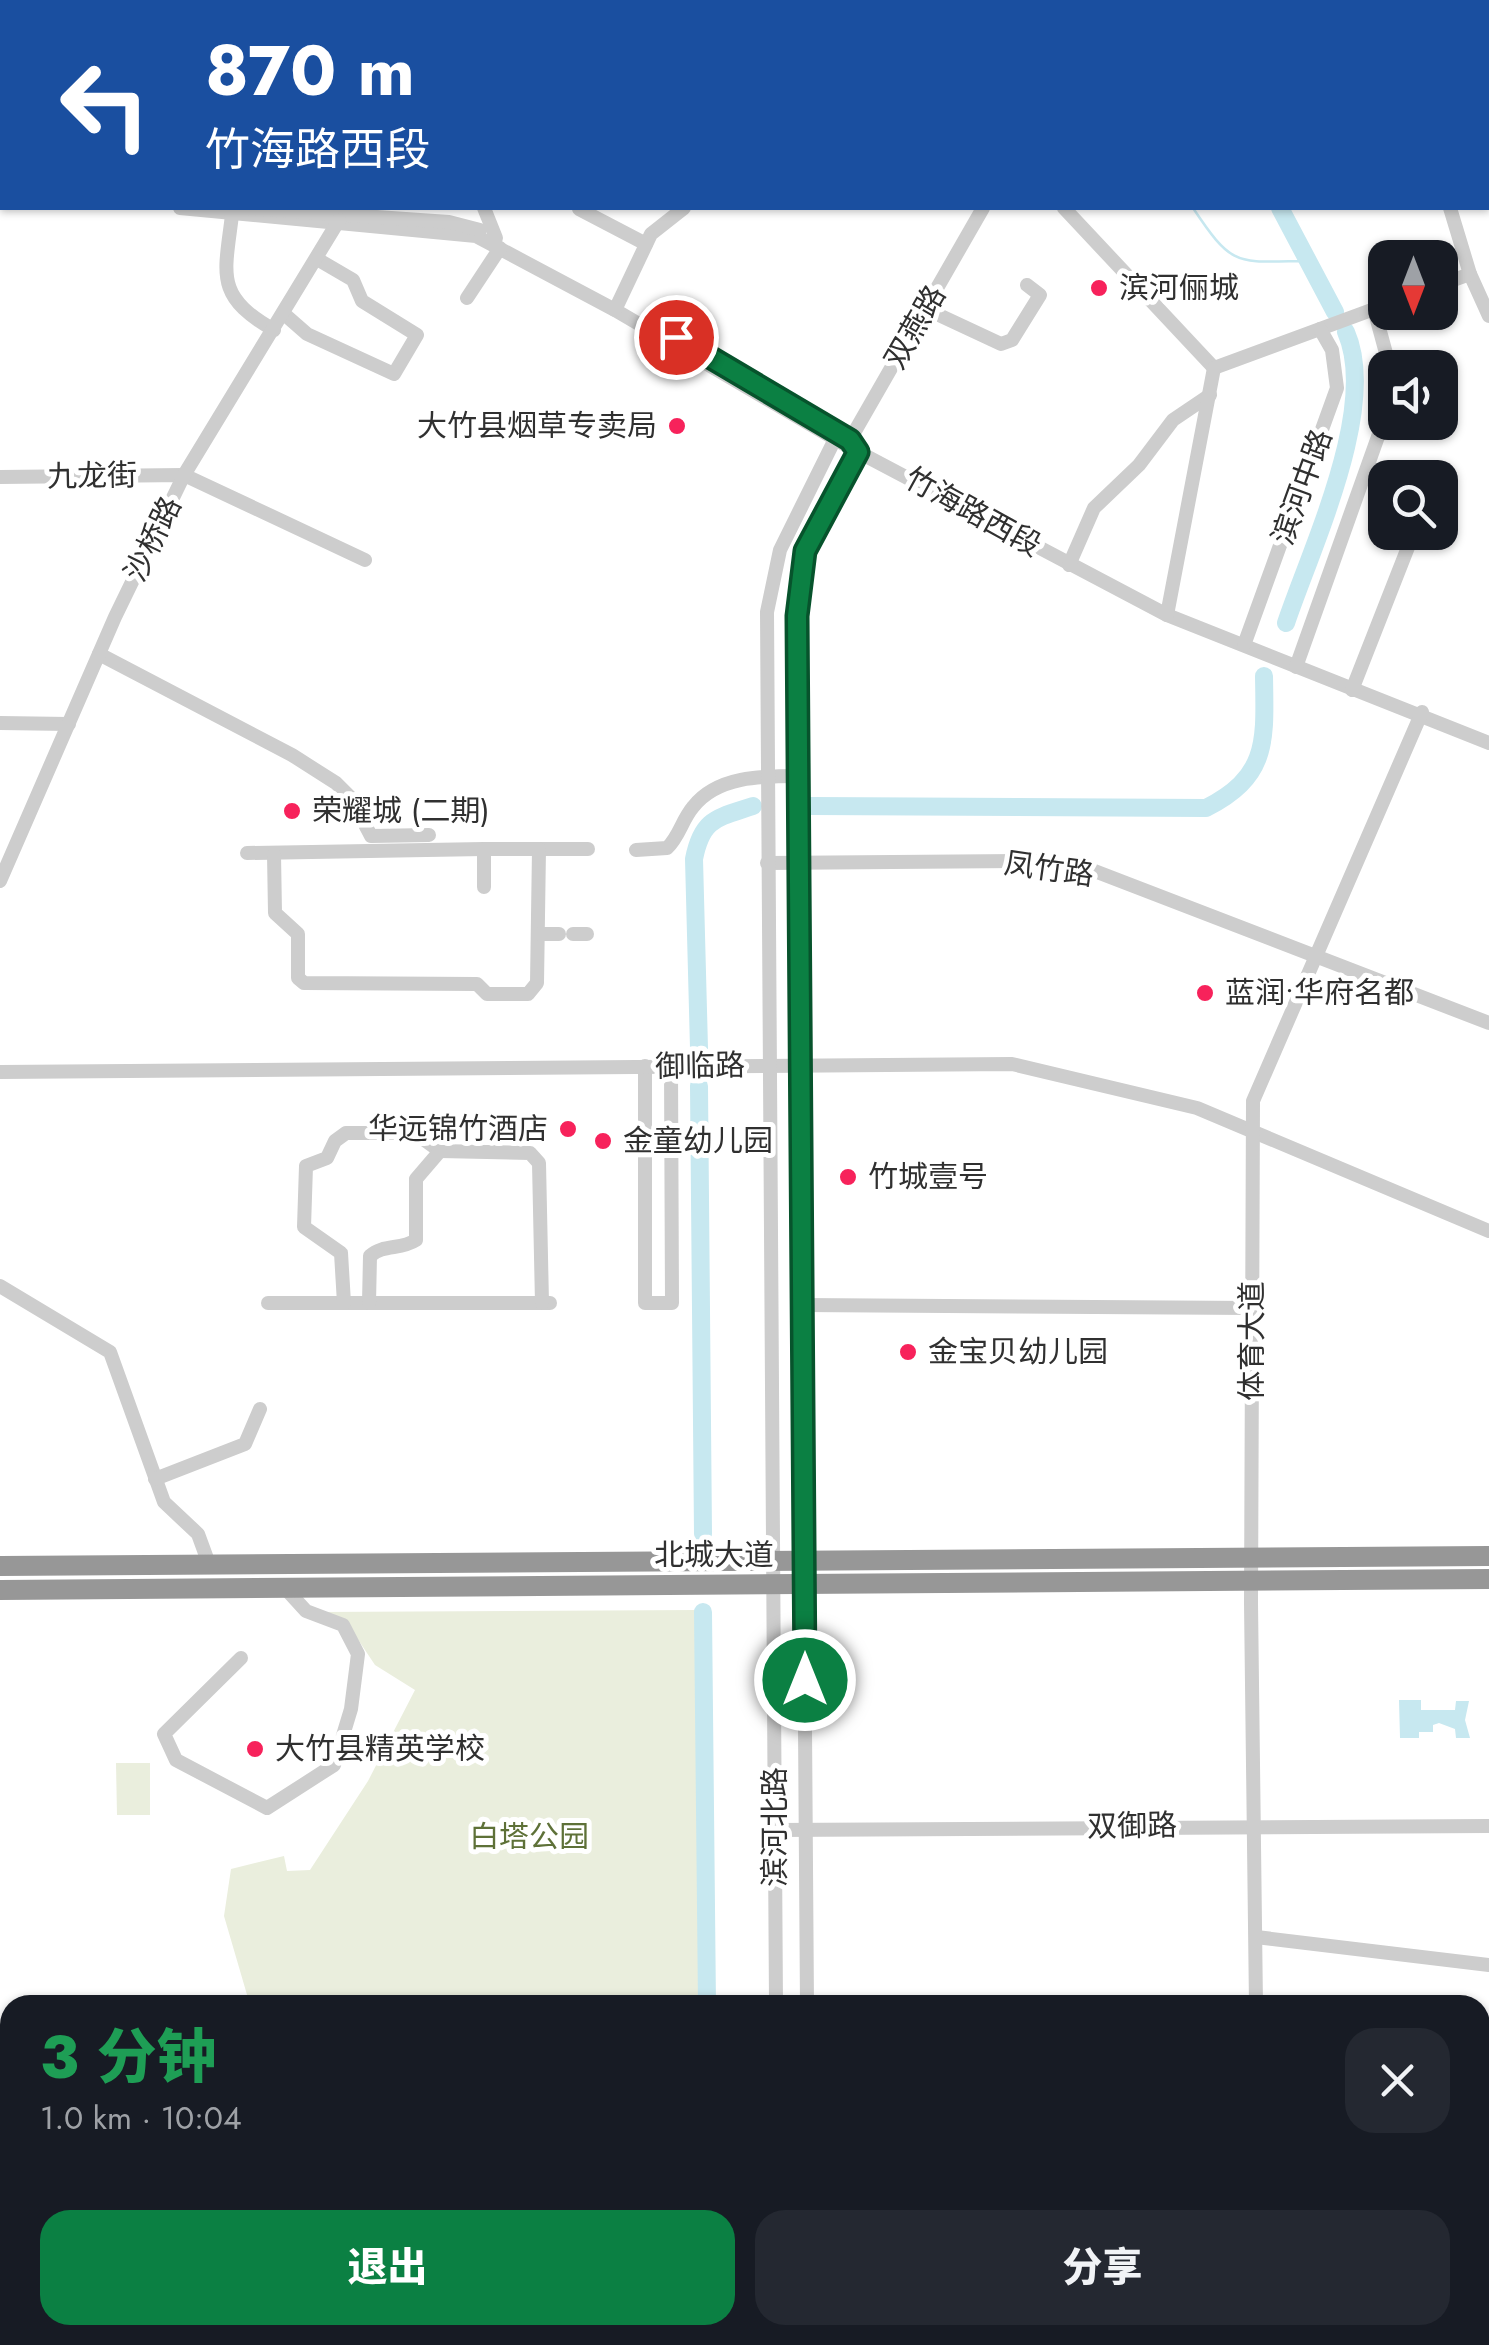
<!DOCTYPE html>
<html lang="zh">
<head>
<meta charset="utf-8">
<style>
	:root { --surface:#171b24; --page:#242831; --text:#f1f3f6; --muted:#9ea1a6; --accent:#0b8043 }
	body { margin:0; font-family:Jost,"Noto Sans SC",sans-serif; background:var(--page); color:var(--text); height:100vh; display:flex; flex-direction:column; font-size:38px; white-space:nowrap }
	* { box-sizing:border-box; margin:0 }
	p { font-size:32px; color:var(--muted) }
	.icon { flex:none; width:55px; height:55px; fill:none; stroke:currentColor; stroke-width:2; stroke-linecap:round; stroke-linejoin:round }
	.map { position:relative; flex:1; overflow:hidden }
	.drawer { position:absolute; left:0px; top:1995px; width:1490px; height:350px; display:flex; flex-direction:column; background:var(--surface); border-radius:30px 30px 0 0; box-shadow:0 2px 8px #0004 }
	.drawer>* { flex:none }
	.top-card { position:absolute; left:0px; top:0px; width:1490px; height:210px; box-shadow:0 2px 8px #0004; background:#1a4fa0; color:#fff; overflow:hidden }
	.needle { width:65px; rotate:180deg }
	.buttons { position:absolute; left:1368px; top:240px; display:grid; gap:20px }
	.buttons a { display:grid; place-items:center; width:90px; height:90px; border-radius:20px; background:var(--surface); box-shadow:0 2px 8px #0004; font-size:50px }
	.pin { position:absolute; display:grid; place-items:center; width:85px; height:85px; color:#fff; margin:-42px; border:5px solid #fff; border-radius:50%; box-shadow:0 2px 10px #0007 }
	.me { position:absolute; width:110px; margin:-55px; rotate:0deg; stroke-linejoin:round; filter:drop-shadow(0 0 8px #0008) }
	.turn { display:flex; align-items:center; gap:35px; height:210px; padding:0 40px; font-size:45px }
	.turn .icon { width:130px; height:130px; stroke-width:2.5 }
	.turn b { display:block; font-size:70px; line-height:85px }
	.round { display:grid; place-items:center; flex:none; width:105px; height:105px; border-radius:30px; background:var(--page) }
	.summary { display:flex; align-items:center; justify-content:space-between; height:170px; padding:0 40px }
	h1 { font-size:60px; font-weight:800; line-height:75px; color:#1e9e55 }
	.primary-button { display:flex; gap:20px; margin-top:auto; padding:20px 40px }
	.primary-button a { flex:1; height:115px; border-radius:30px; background:var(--accent); color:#fff; font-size:40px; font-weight:800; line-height:115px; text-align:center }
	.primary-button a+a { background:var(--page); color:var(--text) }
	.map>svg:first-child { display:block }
	.green { fill:#eaeedd }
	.water { fill:#c7e8f0 }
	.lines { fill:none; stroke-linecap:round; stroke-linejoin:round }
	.stream { stroke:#c7e8f0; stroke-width:2.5 }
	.river { stroke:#c7e8f0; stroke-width:18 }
	.minor { stroke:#cdcdcd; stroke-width:14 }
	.highway { stroke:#979797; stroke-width:20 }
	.route-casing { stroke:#07532c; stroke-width:25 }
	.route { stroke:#0b8043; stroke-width:18 }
	.poi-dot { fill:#f7225b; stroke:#fff; stroke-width:4 }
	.labels { text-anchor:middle; stroke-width:10; stroke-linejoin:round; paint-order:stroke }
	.poi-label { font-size:30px; fill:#303030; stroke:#fff; text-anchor:start }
	.street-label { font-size:30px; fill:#303030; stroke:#fff }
	.park-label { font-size:30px; fill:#5e7138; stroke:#fff }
</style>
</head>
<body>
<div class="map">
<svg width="1489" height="2345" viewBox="0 0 1489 2345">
	<rect width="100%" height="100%" fill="#fff"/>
	<g class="green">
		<path d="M698 1610 699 2005H250L224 1916 231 1869 284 1856 287 1871 310 1870 368 1781 415 1690 375 1665 349 1626 318 1612Z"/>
		<path d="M116 1763H150V1815H117Z"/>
	</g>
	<path class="water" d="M1399 1700H1421V1710H1455L1456 1701H1469L1465 1720 1470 1738H1456L1455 1729 1439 1723 1433 1725V1732H1419V1738H1400Z"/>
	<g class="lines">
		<path class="stream" d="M1193 208C1233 268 1236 262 1306 261"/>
		<g class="river">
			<path d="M1226 2V0"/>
			<path d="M1280 208 1335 312"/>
			<path d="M1286 623C1312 546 1379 407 1346 332"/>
			<path d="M811 806 1206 808C1269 776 1265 741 1264 676"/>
			<path d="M699 1048 694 859C702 818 717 818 753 806"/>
			<path d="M699 1086 703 1534"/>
			<path d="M703 1612 707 2005"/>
			<path d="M711 2335V2345"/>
		</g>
		<g class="minor">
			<path d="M170 0V2"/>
			<path d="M362 0V2"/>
			<path d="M994 0V2"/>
			<path d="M1410 0 1411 2"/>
			<path d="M248 2H270"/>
			<path d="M663 2 667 0"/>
			<path d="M0 169H2"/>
			<path d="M0 179H2"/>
			<path d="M180 208 476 236 615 310 847 446 1167 615 1489 743"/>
			<path d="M248 208 449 222 480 230"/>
			<path d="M484 208 496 238"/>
			<path d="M1064 208 1214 368"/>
			<path d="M1450 208 1470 274 1489 316"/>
			<path d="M579 209 646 244"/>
			<path d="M232 215C225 274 214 296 274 330"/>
			<path d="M1440 285 1470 274"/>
			<path d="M467 298 500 248"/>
			<path d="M926 309 1001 344 1012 340 1040 295 1027 285"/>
			<path d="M1374 309 1390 368"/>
			<path d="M615 310 651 234 684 208"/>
			<path d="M283 313 307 334 394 374 417 335 362 301 353 280 317 259"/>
			<path d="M1214 368 1385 305"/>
			<path d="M847 445 983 208"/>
			<path d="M0 477 184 475 365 560"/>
			<path d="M1069 565 1094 508 1139 465 1173 420 1210 395"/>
			<path d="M1167 615 1214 368"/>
			<path d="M1244 645 1337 388 1332 350 1320 329"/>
			<path d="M99 654 292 755 336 783 351 798 371 836 429 835"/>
			<path d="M1296 667 1385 417"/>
			<path d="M1352 690 1414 532"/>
			<path d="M0 723 69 724"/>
			<path d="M539 849H588"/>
			<path d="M636 850 667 848C679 837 682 820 693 807 717 776 762 776 798 776"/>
			<path d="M247 853 484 849"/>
			<path d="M274 854 275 913 298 934V978L304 983 477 984 487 994H528L537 983 539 849H484V887"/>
			<path d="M767 863 1034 861 1092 870 1489 1023"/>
			<path d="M0 881 115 617 184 475 339 220"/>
			<path d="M539 934H559"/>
			<path d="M573 934H587"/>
			<path d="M645 1066V1303H672L671 1066"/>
			<path d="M0 1072 1012 1064 1197 1108 1489 1231"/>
			<path d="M0 1286 110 1352 164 1502 198 1534 209 1564"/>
			<path d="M268 1303H550"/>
			<path d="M344 1303 341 1253 304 1227 306 1166 327 1158 335 1141 346 1133H415L440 1151 530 1153 539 1163 542 1303"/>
			<path d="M369 1303 370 1256C383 1244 401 1250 416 1240V1179L440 1151"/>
			<path d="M802 1305 1251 1308"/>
			<path d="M155 1479 245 1444 260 1409"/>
			<path d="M241 1658 164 1734 176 1760 267 1808 334 1765 351 1709 358 1654 343 1625 306 1611 285 1588"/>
			<path d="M775 1830 1489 1826"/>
			<path d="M1256 1937 1489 1965"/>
			<path d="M776 2005 767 612 780 550 835 439 850 440"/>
			<path d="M807 2005 797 616 805 551 858 451 850 440"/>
			<path d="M1256 2005 1251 1603 1253 1101 1422 712"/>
			<path d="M0 2076H10"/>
			<path d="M1480 2154 1489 2158"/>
			<path d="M599 2335 603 2345"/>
			<path d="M778 2335 779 2345"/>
			<path d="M810 2335V2345"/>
			<path d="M1078 2335H1134"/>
		</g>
		<g class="highway">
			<path d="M0 1566 1489 1556"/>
			<path d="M0 1590 1489 1579"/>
		</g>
	</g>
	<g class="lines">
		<defs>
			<path id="route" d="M676 337 850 440 858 452 805 551 797 616 805 1680"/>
		</defs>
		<use href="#route" class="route-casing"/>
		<use href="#route" class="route"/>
	</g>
	<g class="poi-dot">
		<circle cx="1099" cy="288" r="10"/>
		<circle cx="677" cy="426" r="10"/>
		<circle cx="292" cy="811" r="10"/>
		<circle cx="1205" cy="993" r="10"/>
		<circle cx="568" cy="1129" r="10"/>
		<circle cx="603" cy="1141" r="10"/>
		<circle cx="848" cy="1177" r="10"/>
		<circle cx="908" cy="1352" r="10"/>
		<circle cx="255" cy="1749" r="10"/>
	</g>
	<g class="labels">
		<g class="poi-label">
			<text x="1119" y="298">滨河俪城</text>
			<text x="657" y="436" text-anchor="end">大竹县烟草专卖局</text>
			<text x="312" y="821">荣耀城 (二期)</text>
			<text x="1225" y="1003">蓝润•华府名都</text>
			<text x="548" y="1139" text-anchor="end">华远锦竹酒店</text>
			<text x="623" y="1151">金童幼儿园</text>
			<text x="868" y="1187">竹城壹号</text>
			<text x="928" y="1362">金宝贝幼儿园</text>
			<text x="275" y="1759">大竹县精英学校</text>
		</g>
		<g class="street-label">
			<text transform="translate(915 327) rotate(-60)" y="10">双燕路</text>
			<text transform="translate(92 476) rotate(-1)" y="10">九龙街</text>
			<text transform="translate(1302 487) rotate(-70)" y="10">滨河中路</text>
			<text transform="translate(973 512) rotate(29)" y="10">竹海路西段</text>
			<text transform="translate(153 539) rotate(-64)" y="10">沙桥路</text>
			<text transform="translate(1049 869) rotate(8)" y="10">凤竹路</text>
			<text transform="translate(700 1066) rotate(-1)" y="10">御临路</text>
			<text transform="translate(1252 1341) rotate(-90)" y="10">体育大道</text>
			<text x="714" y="1565">北城大道</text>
			<text transform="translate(1132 1826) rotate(-1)" y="10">双御路</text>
			<text transform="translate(775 1827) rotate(-90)" y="10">滨河北路</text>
		</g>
		<g class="park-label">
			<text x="529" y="1847">白塔公园</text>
		</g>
	</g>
</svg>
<div class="buttons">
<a><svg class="needle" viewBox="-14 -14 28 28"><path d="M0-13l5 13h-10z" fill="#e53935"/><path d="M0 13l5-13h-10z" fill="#9ea1a6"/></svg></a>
<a><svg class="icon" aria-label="sound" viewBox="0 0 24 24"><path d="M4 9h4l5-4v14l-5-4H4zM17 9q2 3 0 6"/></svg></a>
<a><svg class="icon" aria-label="search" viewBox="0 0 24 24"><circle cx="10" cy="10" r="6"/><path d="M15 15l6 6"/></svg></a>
</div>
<div class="pin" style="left:676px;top:337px;background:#d93025"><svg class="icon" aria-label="arrive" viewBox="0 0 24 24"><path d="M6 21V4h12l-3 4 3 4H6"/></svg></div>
<svg class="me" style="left:805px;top:1680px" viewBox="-20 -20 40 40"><circle r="17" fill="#0b8043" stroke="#fff" stroke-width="3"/><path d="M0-11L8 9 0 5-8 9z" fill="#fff"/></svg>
<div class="top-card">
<div class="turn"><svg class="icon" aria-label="left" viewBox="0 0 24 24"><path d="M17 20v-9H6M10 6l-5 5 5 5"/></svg><div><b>870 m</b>竹海路西段</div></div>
</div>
<section class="drawer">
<div class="summary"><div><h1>3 分钟</h1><p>1.0 km · 10:04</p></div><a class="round"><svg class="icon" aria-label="close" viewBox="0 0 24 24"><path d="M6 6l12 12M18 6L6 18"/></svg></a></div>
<div class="primary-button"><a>退出</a><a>分享</a></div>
</section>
</div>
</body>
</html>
